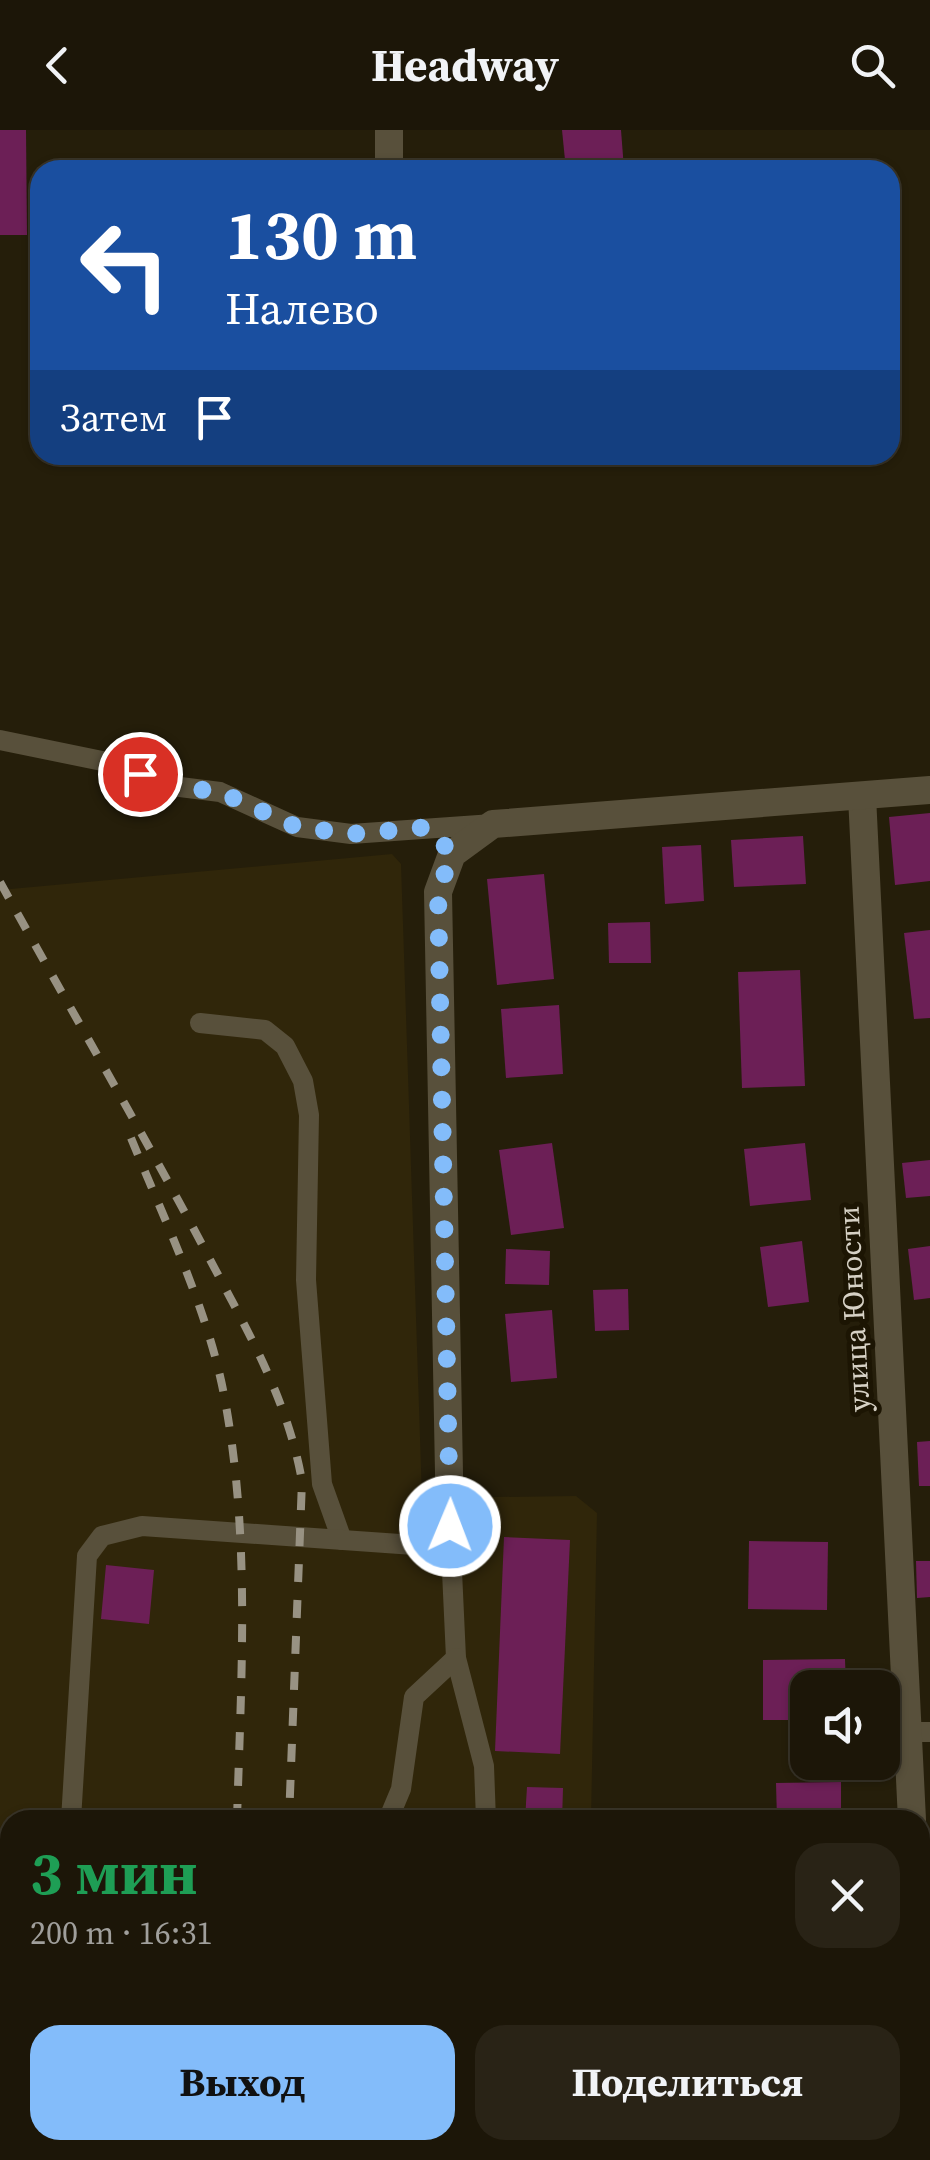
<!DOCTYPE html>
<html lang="ru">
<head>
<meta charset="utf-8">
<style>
	:root { --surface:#1c1608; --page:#292316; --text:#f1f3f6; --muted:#a09f9c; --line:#3a3529; --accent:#83bcfa }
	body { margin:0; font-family:"Source Serif 4",serif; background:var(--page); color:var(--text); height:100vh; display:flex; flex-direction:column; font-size:38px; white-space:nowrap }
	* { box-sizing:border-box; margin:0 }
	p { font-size:32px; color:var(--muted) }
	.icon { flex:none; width:55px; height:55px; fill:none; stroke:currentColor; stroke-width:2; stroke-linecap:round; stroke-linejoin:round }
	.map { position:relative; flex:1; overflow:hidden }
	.drawer { position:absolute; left:0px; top:1680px; width:930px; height:350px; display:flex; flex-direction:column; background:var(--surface); border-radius:30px 30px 0 0; box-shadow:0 2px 8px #0004,0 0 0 2px var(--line) }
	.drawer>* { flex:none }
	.top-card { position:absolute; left:30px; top:30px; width:870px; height:305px; border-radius:30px; box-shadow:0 2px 8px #0004,0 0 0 2px var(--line); background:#1a4fa0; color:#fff; overflow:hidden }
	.controls { position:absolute; left:790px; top:1540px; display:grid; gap:20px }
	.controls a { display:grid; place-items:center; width:110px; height:110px; border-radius:20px; background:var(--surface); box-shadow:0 2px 8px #0004,0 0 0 2px var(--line); font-size:50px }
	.pin { position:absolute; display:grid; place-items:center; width:85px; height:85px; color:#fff; margin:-42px; border:5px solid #fff; border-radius:50%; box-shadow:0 2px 10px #0007 }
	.me { position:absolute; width:110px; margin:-55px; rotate:1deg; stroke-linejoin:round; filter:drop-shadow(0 0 8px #0008) }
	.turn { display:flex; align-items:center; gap:35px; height:210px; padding:0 30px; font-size:45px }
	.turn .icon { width:130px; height:130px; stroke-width:2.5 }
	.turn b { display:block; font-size:70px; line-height:85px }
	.then { display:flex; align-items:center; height:95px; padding:0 30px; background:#0003; gap:20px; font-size:38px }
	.round { display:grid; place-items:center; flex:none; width:105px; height:105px; border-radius:30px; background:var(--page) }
	.overview { display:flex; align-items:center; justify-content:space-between; height:170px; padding:0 30px }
	h1 { font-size:60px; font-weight:700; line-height:75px; color:#1e9e55 }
	.action { display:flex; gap:20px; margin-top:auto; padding:20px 30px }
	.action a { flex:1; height:115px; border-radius:30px; background:var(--accent); color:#111; font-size:40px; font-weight:700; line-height:115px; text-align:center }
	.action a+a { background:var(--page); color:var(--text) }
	header { display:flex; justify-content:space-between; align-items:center; height:130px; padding:0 30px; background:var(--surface); font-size:45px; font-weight:700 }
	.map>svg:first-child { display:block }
	.built { fill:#30260a }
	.building { fill:#6c1f56 }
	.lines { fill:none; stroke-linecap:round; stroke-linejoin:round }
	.service { stroke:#58503b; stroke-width:20 }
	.minor { stroke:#58503b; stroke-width:28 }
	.rail { stroke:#989283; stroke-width:8; stroke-dasharray:18 18; stroke-linecap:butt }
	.route { stroke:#83bcfa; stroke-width:18; stroke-dasharray:0 32.4 }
	.labels { text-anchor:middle; stroke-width:10; stroke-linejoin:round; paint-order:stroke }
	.street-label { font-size:30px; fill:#d6d1c5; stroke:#1c1503 }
</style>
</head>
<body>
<header><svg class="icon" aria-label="back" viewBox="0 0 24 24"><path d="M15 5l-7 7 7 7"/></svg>Headway<svg class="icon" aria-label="search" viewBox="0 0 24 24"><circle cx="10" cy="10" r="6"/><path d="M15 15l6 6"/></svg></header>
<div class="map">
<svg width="930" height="2030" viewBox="0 0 930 2030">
	<rect width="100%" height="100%" fill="#251e0a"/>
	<path class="built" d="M392 724 401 734 422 1368 576 1366 597 1383 591 1690H10V2020H583V2030H0V760Z"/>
	<g class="building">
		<path d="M0 0H26L27 105H0Z"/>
		<path d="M562 0H621L624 39 566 40Z"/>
		<path d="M930 683V751L895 755 889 687Z"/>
		<path d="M803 706 806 754 734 757 731 710Z"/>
		<path d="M701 715 704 771 665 774 662 717Z"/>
		<path d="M544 744 554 849 497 855 487 749Z"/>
		<path d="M650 792 651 833H609L608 793Z"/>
		<path d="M930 800V888L914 889 904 803Z"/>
		<path d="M800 840 805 956 742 958 738 842Z"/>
		<path d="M559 875 563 944 506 948 501 879Z"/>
		<path d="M552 1013 564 1098 511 1105 499 1020Z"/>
		<path d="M805 1013 811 1070 750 1076 744 1019Z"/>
		<path d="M930 1030V1066L906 1068 902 1033Z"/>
		<path d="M802 1111 809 1172 768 1177 760 1117Z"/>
		<path d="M930 1116V1168L914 1170 908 1119Z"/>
		<path d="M506 1119 550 1121 549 1155 505 1154Z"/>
		<path d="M628 1159 629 1200 595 1201 593 1160Z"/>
		<path d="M552 1180 557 1248 511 1252 505 1184Z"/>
		<path d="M930 1311V1356H919L917 1312Z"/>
		<path d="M504 1407 570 1410 560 1624 495 1621Z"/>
		<path d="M749 1411 828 1412 827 1480 748 1479Z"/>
		<path d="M916 1431H930V1467L917 1468Z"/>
		<path d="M106 1435 154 1440 149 1494 101 1489Z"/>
		<path d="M845 1529 846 1558H808V1590H763V1530Z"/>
		<path d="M841 1652V1690H777L776 1653Z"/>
		<path d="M527 1657 563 1658 562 1690H525Z"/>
	</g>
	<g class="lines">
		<g class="service">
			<path d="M0 610 107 632 172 656 220 662 297 697 351 704 493 694"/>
			<path d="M200 893 265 900 285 916 303 951 309 985 306 1150 322 1354 342 1410"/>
			<path d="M450 1398 456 1528 484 1636 486 1690"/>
			<path d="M907 1602H930"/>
			<path d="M71 1690 87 1426 102 1406 142 1396 414 1415 442 1414 450 1396"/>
			<path d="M388 1690 401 1659 414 1567 456 1528"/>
			<path d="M143 2020 149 2030"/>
			<path d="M338 2030 339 2020"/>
			<path d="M486 2030 488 2020"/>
		</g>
		<g class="minor">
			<path d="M389 40V0"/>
			<path d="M862 666 912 1690"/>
			<path d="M450 1396 438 762 452 724 493 694 930 660"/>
			<path d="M920 1865 928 2030"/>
		</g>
		<g class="rail">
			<path d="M0 752C68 875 139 996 205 1120 244 1195 287 1266 302 1351L289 1690"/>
			<path d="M131 1008C164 1089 208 1180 224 1265 251 1407 241 1547 237 1690"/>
			<path d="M230 2030V2020"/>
			<path d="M276 2030V2020"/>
		</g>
	</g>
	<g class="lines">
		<path class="route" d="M140 644 172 656 220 662 297 697 352 704 428 697 452 724 438 762 450 1396"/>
	</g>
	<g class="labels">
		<g class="street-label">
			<text transform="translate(854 1179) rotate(-93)" y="10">улица Юности</text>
		</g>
	</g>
</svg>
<div class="controls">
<a><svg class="icon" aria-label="sound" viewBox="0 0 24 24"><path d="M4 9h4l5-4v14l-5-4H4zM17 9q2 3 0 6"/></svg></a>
</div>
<div class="pin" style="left:140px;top:644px;background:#d93025"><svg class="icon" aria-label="arrive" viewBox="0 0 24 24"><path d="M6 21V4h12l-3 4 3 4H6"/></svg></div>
<svg class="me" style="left:450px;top:1396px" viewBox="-20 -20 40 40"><circle r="17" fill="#83bcfa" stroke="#fff" stroke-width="3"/><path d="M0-11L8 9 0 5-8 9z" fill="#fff"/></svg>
<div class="top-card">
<div class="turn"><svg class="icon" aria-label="left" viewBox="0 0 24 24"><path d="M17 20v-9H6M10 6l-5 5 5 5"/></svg><div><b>130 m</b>Налево</div></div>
<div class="then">Затем<svg class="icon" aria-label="arrive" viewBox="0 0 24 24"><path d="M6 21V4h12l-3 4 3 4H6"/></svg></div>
</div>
<section class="drawer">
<div class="overview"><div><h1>3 мин</h1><p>200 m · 16:31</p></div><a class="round"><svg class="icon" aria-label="close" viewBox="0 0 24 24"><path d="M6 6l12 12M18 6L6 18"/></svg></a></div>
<div class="action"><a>Выход</a><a>Поделиться</a></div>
</section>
</div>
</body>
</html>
